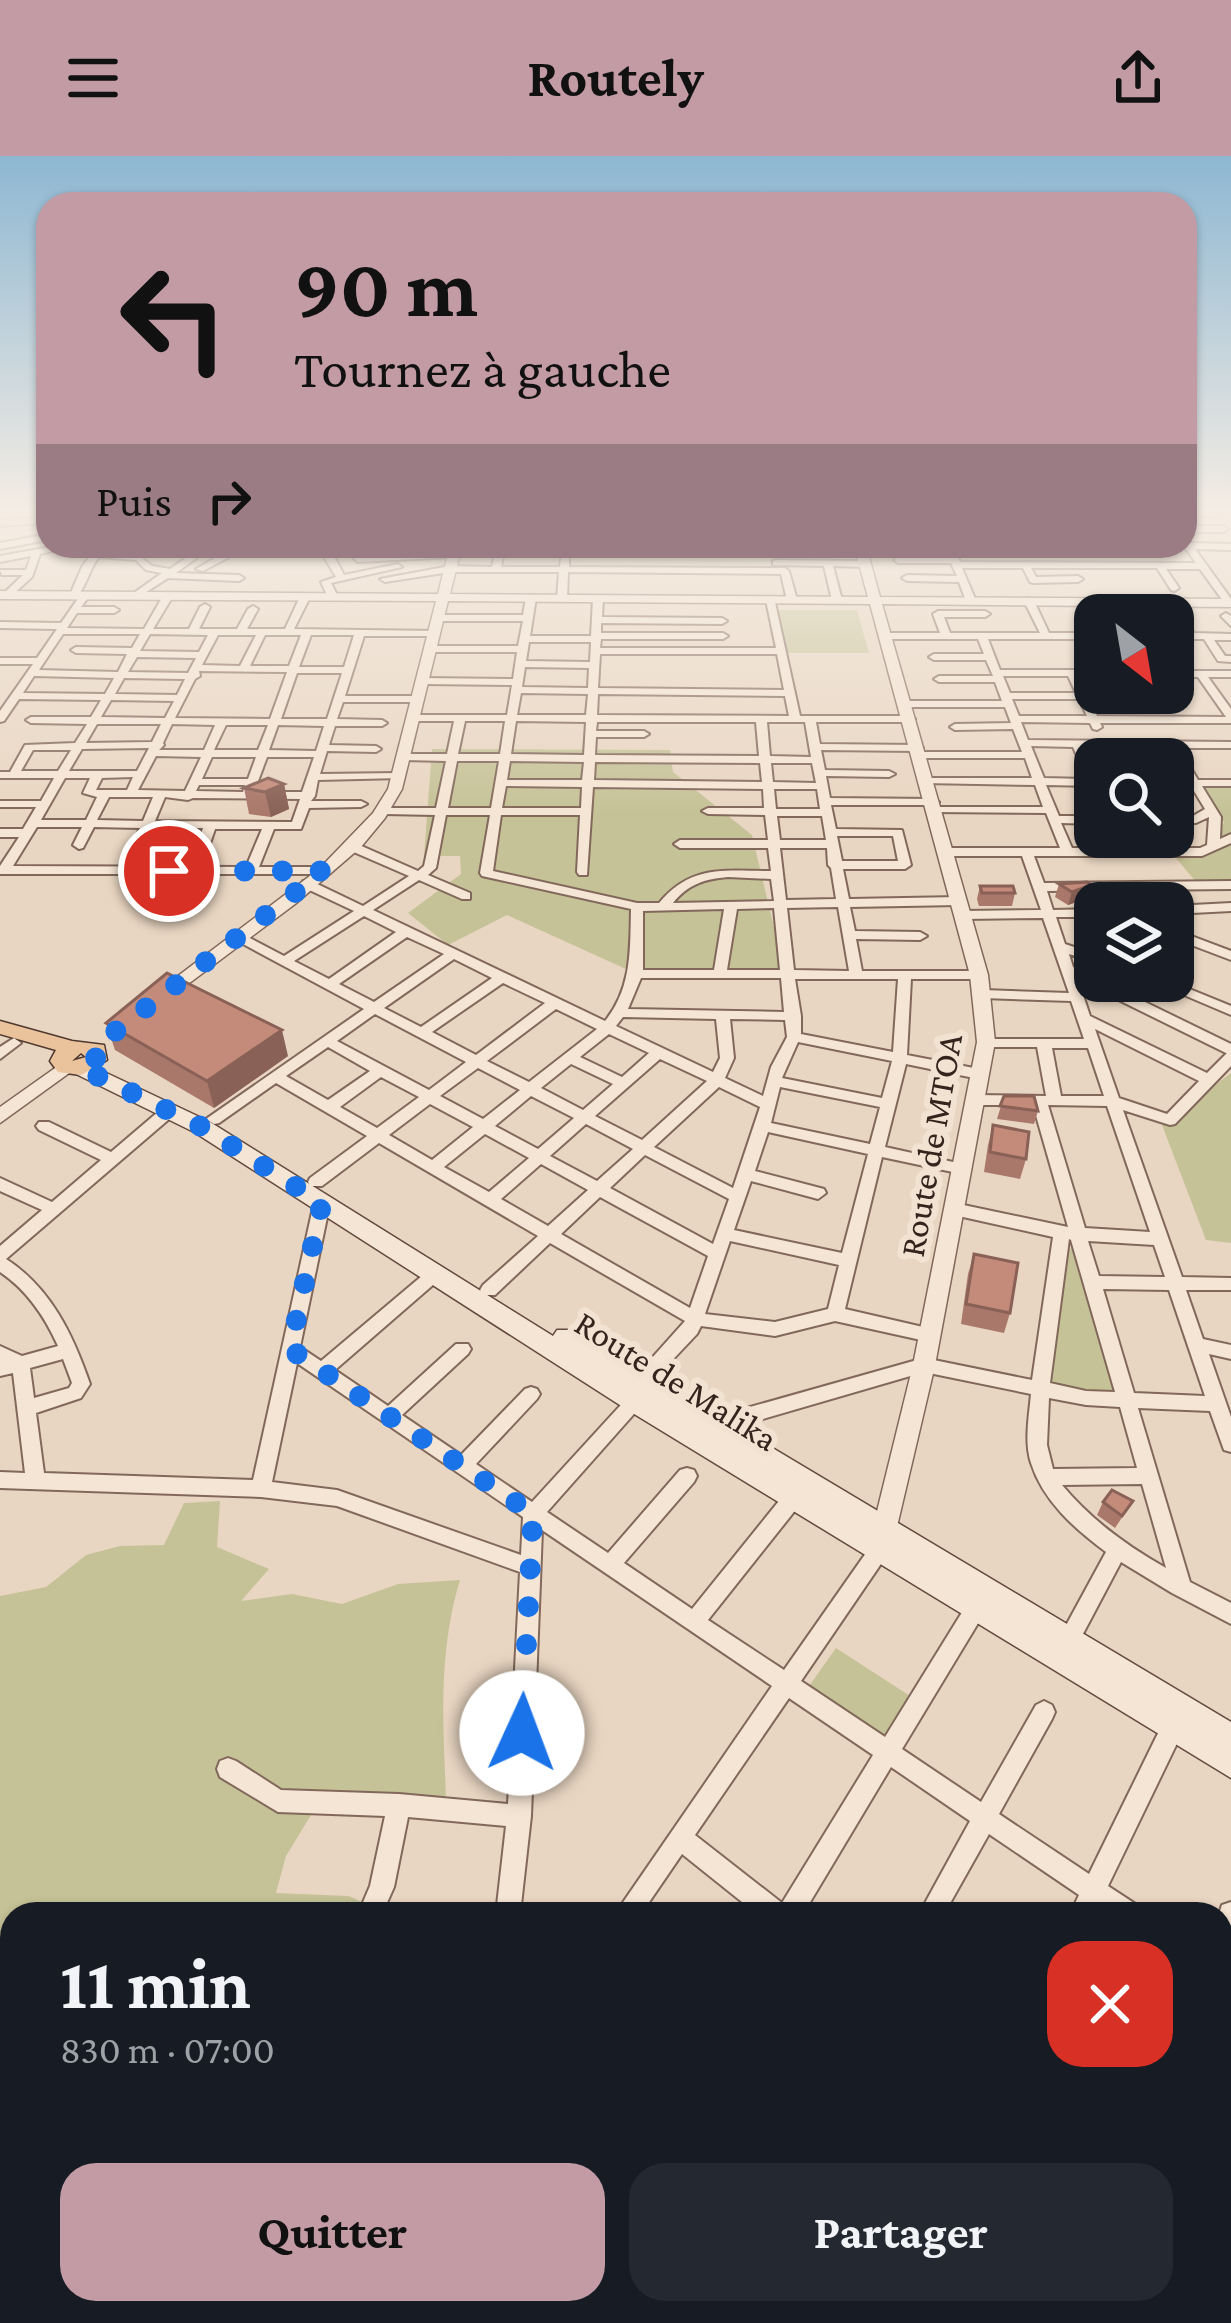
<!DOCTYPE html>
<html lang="fr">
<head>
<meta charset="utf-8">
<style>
	:root { --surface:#171b24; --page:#242831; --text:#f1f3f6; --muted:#9ea1a6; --accent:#c39ba5 }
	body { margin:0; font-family:"Crimson Pro",serif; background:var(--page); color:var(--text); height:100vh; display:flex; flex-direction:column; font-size:45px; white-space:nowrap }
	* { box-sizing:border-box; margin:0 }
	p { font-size:39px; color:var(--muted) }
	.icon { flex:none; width:66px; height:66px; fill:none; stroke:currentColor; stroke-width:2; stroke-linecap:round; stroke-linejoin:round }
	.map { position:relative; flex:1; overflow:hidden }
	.drawer { position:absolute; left:0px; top:1746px; width:1233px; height:423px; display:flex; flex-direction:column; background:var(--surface); border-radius:36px 36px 0 0; box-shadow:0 3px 9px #0004 }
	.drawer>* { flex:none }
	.guide { position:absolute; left:36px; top:36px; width:1161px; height:366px; border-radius:36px; box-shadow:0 3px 9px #0004; background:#c39ba5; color:#111; overflow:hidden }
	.needle { width:78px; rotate:149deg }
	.fabs { position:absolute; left:1074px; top:438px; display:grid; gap:24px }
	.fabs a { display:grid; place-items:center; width:120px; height:120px; border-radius:24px; background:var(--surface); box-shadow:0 3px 9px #0004; font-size:60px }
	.pin { position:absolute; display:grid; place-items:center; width:102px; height:102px; color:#fff; margin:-51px; border:6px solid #fff; border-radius:50%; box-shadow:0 3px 12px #0007 }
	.me { position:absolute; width:132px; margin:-66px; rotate:2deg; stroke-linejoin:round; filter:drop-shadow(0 0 9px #0008) }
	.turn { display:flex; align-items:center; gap:42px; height:252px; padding:0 60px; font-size:54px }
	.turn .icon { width:156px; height:156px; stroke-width:2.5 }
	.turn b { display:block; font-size:84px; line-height:102px }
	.then { display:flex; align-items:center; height:114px; padding:0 60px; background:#0003; gap:24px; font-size:45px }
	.round { display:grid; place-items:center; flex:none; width:126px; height:126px; border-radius:36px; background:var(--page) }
	.head { display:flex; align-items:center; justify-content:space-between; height:204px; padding:0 60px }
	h1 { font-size:72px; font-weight:700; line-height:90px }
	.primary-button { display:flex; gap:24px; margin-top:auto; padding:24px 60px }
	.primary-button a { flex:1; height:138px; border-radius:36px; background:var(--accent); color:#111; font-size:48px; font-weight:700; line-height:138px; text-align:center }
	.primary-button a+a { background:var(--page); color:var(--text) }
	header { display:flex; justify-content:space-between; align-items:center; height:156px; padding:0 60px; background:var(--accent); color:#111; font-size:54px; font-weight:700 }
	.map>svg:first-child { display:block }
	.green { fill:#c6c297 }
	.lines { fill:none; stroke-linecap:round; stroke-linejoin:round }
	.minor-casing { stroke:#82685b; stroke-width:4 }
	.tertiary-casing { stroke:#82685b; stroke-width:3 }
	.secondary-casing { stroke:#63493e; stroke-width:3 }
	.primary-casing { stroke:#50382f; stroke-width:3 }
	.minor { fill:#f5e5d4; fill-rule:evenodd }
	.tertiary { fill:#f5e5d4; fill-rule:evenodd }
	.secondary { fill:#f5e5d4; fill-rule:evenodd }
	.primary { fill:#eac39d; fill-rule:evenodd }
	.wall { fill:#a9786a }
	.shaded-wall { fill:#896156 }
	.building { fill:#c48b7b; stroke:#896156; stroke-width:3 }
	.route { stroke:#1a73e8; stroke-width:21; stroke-dasharray:0 37.8 }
	.labels { text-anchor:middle; stroke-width:12; stroke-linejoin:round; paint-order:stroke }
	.street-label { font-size:36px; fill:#33241e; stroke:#f2e2d1 }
</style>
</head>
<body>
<header><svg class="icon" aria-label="menu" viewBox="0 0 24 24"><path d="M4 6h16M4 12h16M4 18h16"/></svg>Routely<svg class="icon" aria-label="share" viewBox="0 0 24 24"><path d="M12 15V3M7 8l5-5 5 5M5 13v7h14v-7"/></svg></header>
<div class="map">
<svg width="1231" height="2167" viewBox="0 0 1231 2167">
	<rect width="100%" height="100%" fill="#e9d6c2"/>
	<g class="green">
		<path d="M777 454H857L869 497H786Z"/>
		<path d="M432 593 670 594 673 616 752 679 785 818 648 823 507 759 448 789 408 757 461 718 460 700H424Z"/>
		<path d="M1200 632H1231V735L1201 732 1176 702 1211 697 1224 666Z"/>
		<path d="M1231 917V1087L1206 1084 1162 969Z"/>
		<path d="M1066 1092 1080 1094 1122 1239 1048 1231Z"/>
		<path d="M220 1345 217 1391 269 1413 241 1445 292 1438 342 1448 398 1428 460 1424C438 1496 443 1567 446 1641L314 1654 286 1700 276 1737 349 1740 370 1750 369 1758H12V2157H228L225 2167H0V1440L46 1431 86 1399 120 1390 164 1389 184 1347Z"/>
		<path d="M836 1492 910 1540 883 1583 807 1533Z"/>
	</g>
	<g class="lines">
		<defs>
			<g id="minor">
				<path d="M1185 356H1216L1220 358 1216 360H1185Z"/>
				<path d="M48 361V367L0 370V364Z"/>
				<path d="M1185 370H1224L1228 373 1224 376H1185Z"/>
				<path d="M48 378V384L0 393V387Z"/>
				<path d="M1185 382 1191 387 1231 388V394L1195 393 1231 443V449H1226L1200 413H1166L1179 432 1174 435 1171 434 1157 412H1031L1036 421 1078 420 1083 423 1078 426 1033 427 1030 426 1023 412H962L976 445 971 448 966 445 959 426 907 425 902 422 907 419 957 420 951 407H898L894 404 898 401H949L945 390H953L960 406 1196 407 1184 390Z"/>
				<path d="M56 390H74L40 398 32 421 10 441H4V437L23 419H2L0 414H26L31 400 0 406V400Z"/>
				<path d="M81 390H89L94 396 138 399 152 410 170 413 203 390H213L176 417 239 419 244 422 239 425 168 422 137 442 134 441V437L162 417 146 414 136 404 99 401C89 413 86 433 75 442L70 439 82 411 90 400Z"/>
				<path d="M318 390 329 391 344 419 398 408 402 411 331 427 338 441 333 444 328 441 321 426 336 421 321 396 231 400 203 415 196 413 229 394Z"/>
				<path d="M348 390H356L361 400 454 395 458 398 454 401 358 406 354 403Z"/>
				<path d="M497 390H505L501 411H560L561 403 565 400 569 403V411L785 412 789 415 797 444 792 447 787 444 781 418 568 416 567 442 562 445 557 442 559 416H450L385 426 380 423 450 410 492 411Z"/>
				<path d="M565 394H773L777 397 773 400 562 399 561 397Z"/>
				<path d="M776 404 865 405 869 408 865 411 833 410 842 444 837 447 832 444 824 410 773 409V405Z"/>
				<path d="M85 436 90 439 81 451H114L119 454 114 457H77L67 472 144 473 163 440 168 437 173 440 153 473H189L200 451 205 448 210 451 199 473H237L248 453 253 450 258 453 247 473H285L300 441 305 438 310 441 294 473 437 475 439 477 434 480H364L345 540H417L422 543 417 546H343L337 563 382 564 387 567 382 570H335L329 589 376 590 381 593 376 596 327 595 320 618 398 617 404 620 402 622 318 624 315 640 311 645H361L367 648 361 651 309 652 301 673H274L259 711H323L329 715 327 718H0V710L19 681H0V673H23L36 651H0V645H41L54 622H0V616H10L25 589 75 587 87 568 31 567 26 564 31 561H91L101 544 19 543 4 565 0 566V555L33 508H0V502H37L57 473 0 472V466L61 467 82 437ZM63 478H140L132 492 76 491 71 494 76 497 127 498 118 516 39 514ZM150 478 208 479 199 496 140 495ZM218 479H256L240 510 202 509ZM265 479H301L289 510H250ZM311 479H354L344 511H299ZM137 501 196 502 188 517 128 516ZM199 515 287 516 270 563 175 562 195 523 200 520ZM297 517H342L327 563H281ZM34 520 114 522 105 538 23 537ZM124 522 185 523 177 539 115 538ZM111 544 174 545 165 562 101 561ZM97 568H161L152 586 86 587ZM172 568 215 569 204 594H159L164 589 163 587ZM226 569H268L258 594H214ZM278 569 324 570 316 595 269 594ZM149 592 137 615H69L82 593ZM33 594H71L58 615H21ZM156 600 201 601 185 635 138 634ZM212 601H256L248 623H202ZM267 601H314L302 636H254ZM133 621 127 634H96L102 622ZM65 622H90L83 637 97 641 86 664H41ZM199 629H245L243 636 196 635ZM109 641H153L143 665 97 664ZM165 641 188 644 193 642 300 643 292 666 155 665ZM37 671H82L73 689 79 693 83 692 94 671 140 672 131 692 137 696 143 692 152 672H203L196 693 202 697 208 693 215 673H262L246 711 13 710Z"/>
				<path d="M531 439 536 442 530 480H591L593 443 598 440 603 443 602 461 722 462 727 465 722 468 601 467V477H723L728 480 723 483H601L600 492H776L766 444 774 442 800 560H910L915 563 910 566H816L820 588 918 589 923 592 918 595 821 594 825 614 889 615 895 618 889 621 826 620 830 642 933 643 939 646 933 649H831L836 673 902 674 911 709 905 713H843L849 743 959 741 965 745 959 749 850 751 855 775 920 776 927 780 920 784 856 783 862 815H979L986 819 979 823H911L907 899 979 913 986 918 979 923 906 908 885 991 962 1008 970 1013 962 1018 882 1001 845 1153 936 1174 939 1179 936 1184 930 1186 835 1165 775 1180 701 1170 697 1178 646 1232 640 1234 634 1232 631 1227 634 1222 685 1165 550 1087 495 1139H483L480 1134 483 1129 538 1080 379 987 322 1030H310L308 1026 310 1022 367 980 276 927 219 967 214 968 206 963 364 853 230 781 237 777 242 778 284 800 354 755 303 731V725H311L363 750 409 720 349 694V688H357L418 715 424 710 435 659 384 658 378 655 384 652H436L446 605 403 604 397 601 403 598H447L454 565H413L408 562 413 559H507L512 529 422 528 417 525 422 522 513 523 517 496H430L425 493 430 490H518L523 465H438L433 462 438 459H523L526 442ZM529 486H591L590 506 526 505ZM600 498H777L784 534 598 532ZM525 511 589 512 588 532 522 531ZM521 537 588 538 586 559H517ZM598 538 785 540 789 560 597 559ZM465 565H505L500 598H458ZM516 565 586 566 584 599 511 598ZM597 566H756L759 600 595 599 596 581H644L649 578 644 575H596ZM767 566H805L811 601 770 600ZM457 605H499L491 652H448ZM510 605 584 606 582 624H507ZM595 606 760 607 762 626 594 624ZM771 607H812L816 627 773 626ZM506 630 582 631 581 652H502ZM593 631 763 633 764 652H708L702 655 708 658 765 659 768 684H680L674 688 680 692H768L771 715C724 715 692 708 659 747H637L493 715 501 659H580L577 716 579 719H587ZM774 633H817L820 653H776ZM446 659H490L480 717 482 720 631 753C630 794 632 832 605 865L373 754 419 724 462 743H470V737L428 719 436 712ZM777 660H822L826 684H780ZM837 680H893L898 705H842ZM780 692H827L828 709 831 712 836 743 786 744ZM728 721 771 723 774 745 673 747C688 728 705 723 728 721ZM838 751 849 815 794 814 787 752ZM774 752 780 814H727L737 753ZM724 753 714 814H643V755ZM364 760 396 776 329 823 294 805ZM407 781 444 798 374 846 339 828ZM454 803 492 822 421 871 384 852ZM641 822H781L784 856 628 853ZM795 823H898L893 896 801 878V860ZM503 827 545 847 476 899 432 876ZM556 853 597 873 529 926 487 905ZM375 858 466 906 429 934 337 885ZM623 861 716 863 720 902 713 916 616 870ZM730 863 785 864 787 881 771 911 763 940 725 922 734 902ZM609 878 649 897 622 921 580 901ZM798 886 892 905 882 942 782 922ZM328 891 370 915 328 944 286 920ZM660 903 707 925 642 984 595 960ZM571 908 613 928 583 954 541 932ZM478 912 520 934 483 963 440 940ZM381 921 419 941 377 972 340 951ZM719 931 760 951 733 1032 654 991ZM780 931 880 951 870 988 771 967ZM531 940 574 962 538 993 495 970ZM430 948 473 971 432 1004 389 979ZM586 968 633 993 597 1025 550 1000ZM768 976 868 998 842 1097 734 1074 751 1025 818 1043 826 1037 824 1033 755 1015ZM485 978 529 1002 489 1036 444 1011ZM645 999 729 1043 713 1088 610 1032ZM541 1008 588 1034 548 1070 501 1043ZM600 1041 708 1100 690 1152 561 1078ZM730 1085 839 1109 828 1153 775 1166 705 1158Z"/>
				<path d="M1029 442 1034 445 1049 477H1095V483H988L1000 514H1095V520H1078L1097 560 1226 561 1198 521H1173V515H1231V521H1208L1231 553V567H1100L1102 571 1097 574 1093 573 1090 567 1021 566 1028 584 1231 586V592H1179L1198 624H1231V630H1202L1221 661 1220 683 1231 678V687L1202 700H1034L1044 727 1231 725V733L1047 735 1053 754 1095 753V761H1056L1065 788 1095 798V806L1069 798 1073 811 1095 822V825H1102L1231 888V910L1175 968 1170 969 1123 954 1182 1121 1231 1122V1134H1186L1203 1183 1231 1189V1203L1209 1198 1231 1261V1296L1224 1294 1210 1255 1138 1252 1190 1426 1231 1447V1468L1172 1437 1121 1406 1075 1493 1068 1496 1061 1493 1057 1486 1106 1396C1075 1373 1043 1345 1031 1307 1024 1286 1029 1260 1031 1238L924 1216 711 1278 704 1275 702 1270 704 1265 711 1262 924 1202 1032 1224 1053 1081 954 1059 946 1053 954 1047 1068 1071 1033 949H975L968 944 975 939 1046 940 1037 891H986L979 886 981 883H1084L1071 845 983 842 976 838 983 834 1069 837 1043 762 963 763 957 759 963 755 1041 754 1022 700H946L940 696 946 692H1060L1046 657 931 656 929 654 935 651H1043L1035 629 923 627 921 625 927 622H1032L1025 602H920L914 599 920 596H1022L1013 573 955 574 950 571 955 568 1011 567 1005 551H906L901 548 906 545H1002L995 526H939L934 523 939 520H993L986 504H934L929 501 934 498H984L978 483H885L880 480 885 477H940L933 458 938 455H985L990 458 985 461H944L950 477H1040L1024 445ZM1003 520H1068L1076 537H1010ZM1012 543H1079L1087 560H1019ZM1031 590 1073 591 1087 623 1044 622ZM1084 591 1168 592 1187 624H1173V630H1191L1205 653 1193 660H1173V668L1196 667 1209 661 1207 689 1200 692H1072L1061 667 1095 668V660H1059L1046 629 1095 630V615ZM1078 824 1226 897H1227L1207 917 1090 860ZM1095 873 1199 925 1167 958 1119 942ZM1052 892H1088L1104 940H1061ZM1048 949 1107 950 1150 1076 1085 1072ZM1069 1083 1071 1084 1115 1236 1086 1235 1050 1227ZM1088 1085 1154 1089 1165 1121 1099 1120ZM1103 1133 1169 1134 1205 1240 1134 1237ZM1049 1242 1086 1249 1120 1251 1137 1312 1053 1313 1047 1289ZM1142 1328 1166 1412C1127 1390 1091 1364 1062 1329Z"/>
				<path d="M1123 442 1126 443 1136 459H1126L1118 445Z"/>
				<path d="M1167 444H1173L1194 477 1231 478V484H1214L1225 500H1231V506L1218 505 1204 483H1173V477H1185L1165 446Z"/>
				<path d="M1226 457 1231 460V470L1221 460Z"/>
				<path d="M1231 747V755L1173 758V750Z"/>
				<path d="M1173 773 1231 795V804L1173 782Z"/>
				<path d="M1151 825H1170L1231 850V859Z"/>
				<path d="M14 882 21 887 0 903V891Z"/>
				<path d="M170 949 178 954 175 958 6 1103C51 1132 73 1179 90 1228L81 1242 36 1257 44 1317 253 1324 314 1047 322 1041 328 1043 330 1047 300 1191 321 1205 429 1114H441L443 1118 441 1122 335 1214 388 1250 456 1188H468L471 1193 468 1198 402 1259 461 1299 525 1233 531 1231 537 1233 540 1238 537 1243 476 1308 532 1346 629 1240 635 1238 641 1240 644 1245 641 1250 547 1356 608 1397 680 1314 687 1312 694 1314 697 1320 694 1326 624 1407 692 1453 787 1335 794 1333 801 1335 804 1341 801 1347 708 1464 784 1514 873 1387 880 1384 887 1387 890 1393 887 1399 801 1525 885 1581 969 1445 976 1443 983 1445 986 1452 983 1459 902 1593 981 1646 1036 1549 1044 1545 1052 1549 1055 1556 1052 1563 999 1658 1089 1718 1165 1563 1173 1560 1181 1563 1184 1571 1181 1579 1108 1730 1137 1749 1140 1758H1107L1098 1752 1095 1758H1070L1079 1739 989 1678 944 1758H919L970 1665 891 1611 803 1758H757L682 1698 641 1758H615L772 1530 542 1374 531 1660 520 1758H496L506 1670 408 1661 394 1731 382 1758H358L370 1730 385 1660 278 1656 220 1621 217 1613 220 1605 228 1602 236 1605 281 1634 399 1638 508 1648 520 1416 337 1350 261 1341 0 1332V1316L25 1317 13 1217 0 1220V1190L22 1200 58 1190C45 1161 27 1134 0 1116V1090L42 1054 0 1035V1022L52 1046 101 1004 39 974 36 970 39 966H49L111 996 165 950ZM63 1203 72 1227 69 1232 34 1242 30 1212ZM297 1207 523 1361 521 1399 337 1334 272 1326ZM789 1542 873 1599 782 1747 695 1679Z"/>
				<path d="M1231 1746V1786L1221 1793V1758H1219L1222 1749Z"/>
				<path d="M1221 1809 1231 1813V1840L1221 1836Z"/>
				<path d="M1221 2113 1231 2116V2144L1221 2141Z"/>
				<path d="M1221 2147 1226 2167H1198L1197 2157H1221Z"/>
				<path d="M362 2157H390L387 2167H359Z"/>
				<path d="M437 2157H465L463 2167H435Z"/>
				<rect x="912" y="2157" width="28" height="10"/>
				<path d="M1051 2157H1079L1080 2167H1052Z"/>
			</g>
			<g id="tertiary">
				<path d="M450 390H462L450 438 868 441 854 390H866L880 441 1231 443V451L882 448 988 819 995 886 935 1209 891 1396 882 1399 873 1396 869 1388 913 1209 977 886 970 819 870 448 448 445 402 633 385 662 361 691 295 748 164 846 158 847 149 842 319 713 373 657 388 633 436 445 0 443V435L438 438Z"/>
				<path d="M65 905 72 907 74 911 72 915 0 967V951Z"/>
			</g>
			<path id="secondary" d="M81 905 210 966 553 1180 557 1174H575L1231 1566V1622L626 1253 194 976 74 917 70 912 74 907Z"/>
			<path id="primary" d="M0 865 72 885 104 889 107 904 81 919 58 916 50 905 56 894 0 878ZM81 897 86 901 72 905Z"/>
		</defs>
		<use href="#minor" class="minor-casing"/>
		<use href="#tertiary" class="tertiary-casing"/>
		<use href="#secondary" class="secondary-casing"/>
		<use href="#primary" class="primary-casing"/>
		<use href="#minor" class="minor"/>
		<use href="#tertiary" class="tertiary"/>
		<use href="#secondary" class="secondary"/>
		<use href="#primary" class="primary"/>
	</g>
	<g class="wall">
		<path d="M812 390H853L852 400H814Z"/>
		<path d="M284 628 289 653 271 661 249 658 244 632Z"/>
		<path d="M1059 728 1088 742 1068 749 1055 741Z"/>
		<path d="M980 730 1015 737 1012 750H979L977 743Z"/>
		<path d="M106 867 288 900 214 952 115 894Z"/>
		<path d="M1004 940 1038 955 1034 968 997 963Z"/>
		<path d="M993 969 1026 1003 1020 1023 984 1016 988 989Z"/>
		<path d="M974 1098 1010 1157 1004 1177 961 1168 968 1118Z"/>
		<path d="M1133 1345 1115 1372 1097 1359 1103 1346Z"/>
	</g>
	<g class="shaded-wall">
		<path d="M284 628 289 653 271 661 265 636Z"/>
		<path d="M1092 729 1088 742 1068 749 1072 736Z"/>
		<path d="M282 874 288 900 214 952 207 925Z"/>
	</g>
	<g class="building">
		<path d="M268 622 284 628 265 636 244 632Z"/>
		<path d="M1087 726 1092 729 1072 736 1059 728Z"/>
		<path d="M980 730H1013L1015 737H982Z"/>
		<path d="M167 817 282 874 207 925 106 867Z"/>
		<path d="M1004 940H1034L1038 955 1000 950Z"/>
		<path d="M993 969 1029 976 1026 1003 990 996Z"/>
		<path d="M974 1098 1018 1107 1010 1157 966 1148Z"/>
		<path d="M1112 1334 1133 1345 1122 1360 1103 1346Z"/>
	</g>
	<linearGradient id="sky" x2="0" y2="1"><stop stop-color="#8db7d2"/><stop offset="0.54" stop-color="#f5ede4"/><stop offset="1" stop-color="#f5ede4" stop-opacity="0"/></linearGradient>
	<rect width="1231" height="659" fill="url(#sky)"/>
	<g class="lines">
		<path class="route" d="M169 715H323L94 892 96 904 81 912 202 971 322 1047 290 1193 533 1358 522 1577"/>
	</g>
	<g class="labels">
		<g class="street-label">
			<text transform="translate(930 989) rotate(-80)" y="13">Route de MTOA</text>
			<text transform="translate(677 1224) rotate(32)" y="13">Route de Malika</text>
		</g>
	</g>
</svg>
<div class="fabs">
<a><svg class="needle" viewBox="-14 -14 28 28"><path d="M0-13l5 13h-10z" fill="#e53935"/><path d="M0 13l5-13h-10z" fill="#9ea1a6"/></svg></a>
<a><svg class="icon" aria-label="search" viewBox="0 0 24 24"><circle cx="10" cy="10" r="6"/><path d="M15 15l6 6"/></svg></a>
<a><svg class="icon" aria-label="layers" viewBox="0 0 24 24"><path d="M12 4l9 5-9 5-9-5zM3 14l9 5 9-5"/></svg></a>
</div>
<div class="pin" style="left:169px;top:715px;background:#d93025"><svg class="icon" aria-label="arrive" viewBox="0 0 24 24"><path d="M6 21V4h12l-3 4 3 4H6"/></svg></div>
<svg class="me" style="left:522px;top:1577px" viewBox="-20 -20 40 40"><circle r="19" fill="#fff"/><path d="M0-13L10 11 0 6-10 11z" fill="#1a73e8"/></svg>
<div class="guide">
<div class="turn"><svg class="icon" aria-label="left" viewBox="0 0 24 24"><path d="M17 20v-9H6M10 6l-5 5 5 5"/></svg><div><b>90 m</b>Tournez à gauche</div></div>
<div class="then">Puis<svg class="icon" aria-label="right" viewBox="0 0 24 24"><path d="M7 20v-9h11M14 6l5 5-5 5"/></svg></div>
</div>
<section class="drawer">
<div class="head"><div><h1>11 min</h1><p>830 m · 07:00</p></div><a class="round" style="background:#d93025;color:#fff"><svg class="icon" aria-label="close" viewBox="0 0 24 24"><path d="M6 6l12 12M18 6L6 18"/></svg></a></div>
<div class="primary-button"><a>Quitter</a><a>Partager</a></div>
</section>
</div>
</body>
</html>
